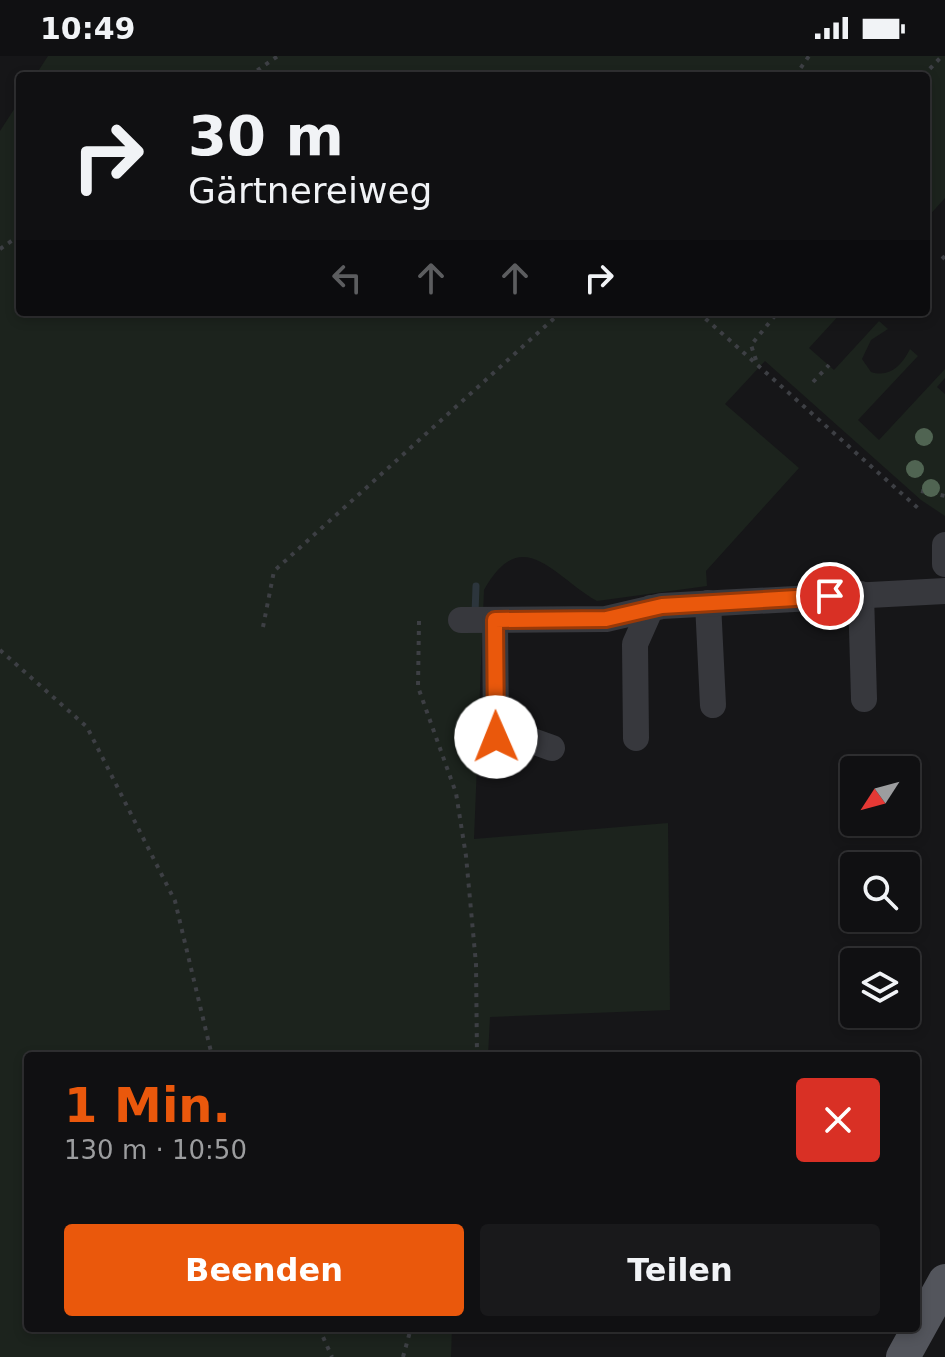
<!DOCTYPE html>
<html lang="de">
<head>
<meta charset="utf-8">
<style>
	:root { --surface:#101012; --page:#19191b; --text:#f1f3f6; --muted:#9c9d9f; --line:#303032; --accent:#ea580c }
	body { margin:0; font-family:"DejaVu Sans",sans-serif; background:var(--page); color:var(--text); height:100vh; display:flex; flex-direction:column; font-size:30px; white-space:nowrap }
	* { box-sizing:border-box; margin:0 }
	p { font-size:26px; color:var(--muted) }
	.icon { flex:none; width:44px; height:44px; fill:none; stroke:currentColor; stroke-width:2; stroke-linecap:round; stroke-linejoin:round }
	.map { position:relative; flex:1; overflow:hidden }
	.side { position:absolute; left:24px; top:996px; width:896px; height:280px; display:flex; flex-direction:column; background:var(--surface); border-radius:8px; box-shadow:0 4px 12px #0003,0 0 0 2px var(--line) }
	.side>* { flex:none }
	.banner { position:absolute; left:16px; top:16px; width:914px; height:244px; border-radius:8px; box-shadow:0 4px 12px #0003,0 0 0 2px var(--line); background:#101012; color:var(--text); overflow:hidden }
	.needle { width:52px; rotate:234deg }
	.buttons { position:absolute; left:840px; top:700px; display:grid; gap:16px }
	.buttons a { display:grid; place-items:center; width:80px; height:80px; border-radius:8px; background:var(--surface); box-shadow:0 4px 12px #0003,0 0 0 2px var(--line); font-size:40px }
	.pin { position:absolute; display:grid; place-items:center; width:68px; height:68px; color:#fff; margin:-34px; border:4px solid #fff; border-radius:50%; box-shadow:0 2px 8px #0007 }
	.me { position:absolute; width:88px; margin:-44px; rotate:359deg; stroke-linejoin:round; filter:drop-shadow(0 0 6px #0008) }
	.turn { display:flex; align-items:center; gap:28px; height:168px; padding:0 40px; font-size:36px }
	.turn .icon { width:104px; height:104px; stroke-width:2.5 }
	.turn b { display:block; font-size:56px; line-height:68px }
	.lanes { display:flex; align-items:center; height:76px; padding:0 40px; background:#0003; justify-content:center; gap:40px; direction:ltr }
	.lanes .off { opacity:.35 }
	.round { display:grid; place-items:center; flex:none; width:84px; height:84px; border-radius:8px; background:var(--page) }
	.head { display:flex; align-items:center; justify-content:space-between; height:136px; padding:0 40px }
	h1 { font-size:48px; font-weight:800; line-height:60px; color:var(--accent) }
	.action { display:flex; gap:16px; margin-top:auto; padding:16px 40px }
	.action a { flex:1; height:92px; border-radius:8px; background:var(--accent); color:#fff; font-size:32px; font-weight:800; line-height:92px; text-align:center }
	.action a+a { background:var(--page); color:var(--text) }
	.status { display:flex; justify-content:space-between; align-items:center; height:56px; padding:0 40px; background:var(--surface); direction:ltr }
	.status svg { height:22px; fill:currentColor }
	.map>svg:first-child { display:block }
	.green { fill:#1c231d }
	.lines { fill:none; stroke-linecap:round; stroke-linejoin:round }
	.stream { stroke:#2c353c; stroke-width:7 }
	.path { stroke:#3d3f44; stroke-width:4; stroke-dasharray:4 6; stroke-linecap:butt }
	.minor { stroke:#37383d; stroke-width:26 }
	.major { stroke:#53555c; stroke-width:34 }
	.tree { fill:#506452 }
	.route-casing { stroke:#983908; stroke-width:20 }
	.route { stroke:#ea580c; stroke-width:14 }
</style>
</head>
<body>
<div class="status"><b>10:49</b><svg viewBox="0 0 49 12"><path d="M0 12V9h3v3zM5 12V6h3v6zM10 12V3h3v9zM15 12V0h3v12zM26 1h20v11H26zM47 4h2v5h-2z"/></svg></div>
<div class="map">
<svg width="945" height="1301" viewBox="0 0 945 1301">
	<rect width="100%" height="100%" fill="#161618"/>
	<g class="green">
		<path d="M48 0H945V142L926 163V20H35Z"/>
		<path d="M20 44V256H842L809 292 834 314 879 265 888 273 871 284 862 303 871 316C890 322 902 309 910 293L918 300 858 364 879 384 945 313V322L937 331 945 338V460L921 444 765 305 725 348 799 412 706 515 707 530 597 545C553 520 522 466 484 534L474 783 668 767 670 954 490 961 488 1000H28V1272H452L451 1301H0V75Z"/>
	</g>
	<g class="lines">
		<path class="stream" d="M475 558 476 530"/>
		<g class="path">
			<path d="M249 20 278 0"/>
			<path d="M795 20 809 0"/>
			<path d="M923 20 942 0"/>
			<path d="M0 193 20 179"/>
			<path d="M942 203 945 200"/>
			<path d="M698 256 919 453"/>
			<path d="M756 304 751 289 778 256"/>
			<path d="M813 326 829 309"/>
			<path d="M921 435 945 440"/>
			<path d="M419 565 418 631 456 737 466 800 476 908 477 1000"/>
			<path d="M263 571 274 515 561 256"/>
			<path d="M0 594 87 671 175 845 212 1000"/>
			<path d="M319 1272 332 1301"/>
			<path d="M403 1301 411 1272"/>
		</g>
		<g class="minor">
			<path d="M945 489V508"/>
			<path d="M861 538 864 643"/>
			<path d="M708 547 713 649"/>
			<path d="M461 564 606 563 662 550 945 535"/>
			<path d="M495 564 496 681"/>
			<path d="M496 672 552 692"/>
			<path d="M636 682 635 588 651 552"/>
		</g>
		<path class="major" d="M903 1301 945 1225"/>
	</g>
	<g class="tree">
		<circle cx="924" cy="381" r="9"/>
		<circle cx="915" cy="413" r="9"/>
		<circle cx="931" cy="432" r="9"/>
	</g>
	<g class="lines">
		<defs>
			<path id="route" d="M496 681 495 564 606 563 662 550 830 540"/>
		</defs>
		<use href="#route" class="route-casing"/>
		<use href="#route" class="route"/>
	</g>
</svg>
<div class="buttons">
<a><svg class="needle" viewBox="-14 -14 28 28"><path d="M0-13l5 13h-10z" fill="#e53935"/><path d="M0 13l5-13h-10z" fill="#9c9d9f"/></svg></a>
<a><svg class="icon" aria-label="search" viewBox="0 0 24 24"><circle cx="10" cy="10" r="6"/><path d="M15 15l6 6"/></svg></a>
<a><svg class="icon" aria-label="layers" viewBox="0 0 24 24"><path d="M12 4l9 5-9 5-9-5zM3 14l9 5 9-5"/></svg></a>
</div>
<div class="pin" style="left:830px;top:540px;background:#d93025"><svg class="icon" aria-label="arrive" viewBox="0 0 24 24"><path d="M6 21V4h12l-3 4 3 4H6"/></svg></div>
<svg class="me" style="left:496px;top:681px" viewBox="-20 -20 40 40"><circle r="19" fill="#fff"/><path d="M0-13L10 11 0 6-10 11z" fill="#ea580c"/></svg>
<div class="banner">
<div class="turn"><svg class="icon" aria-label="right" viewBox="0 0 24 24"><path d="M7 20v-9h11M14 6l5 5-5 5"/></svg><div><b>30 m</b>Gärtnereiweg</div></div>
<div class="lanes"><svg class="icon off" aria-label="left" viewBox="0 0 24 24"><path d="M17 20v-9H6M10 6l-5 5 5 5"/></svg><svg class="icon off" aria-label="ahead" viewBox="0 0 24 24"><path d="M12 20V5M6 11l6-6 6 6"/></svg><svg class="icon off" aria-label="ahead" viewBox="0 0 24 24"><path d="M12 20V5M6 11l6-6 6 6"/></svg><svg class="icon" aria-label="right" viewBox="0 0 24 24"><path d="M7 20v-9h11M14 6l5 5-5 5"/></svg></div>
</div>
<section class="side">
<div class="head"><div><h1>1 Min.</h1><p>130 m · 10:50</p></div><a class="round" style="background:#d93025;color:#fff"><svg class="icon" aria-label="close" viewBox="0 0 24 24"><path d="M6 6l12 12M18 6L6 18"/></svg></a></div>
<div class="action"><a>Beenden</a><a>Teilen</a></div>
</section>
</div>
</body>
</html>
